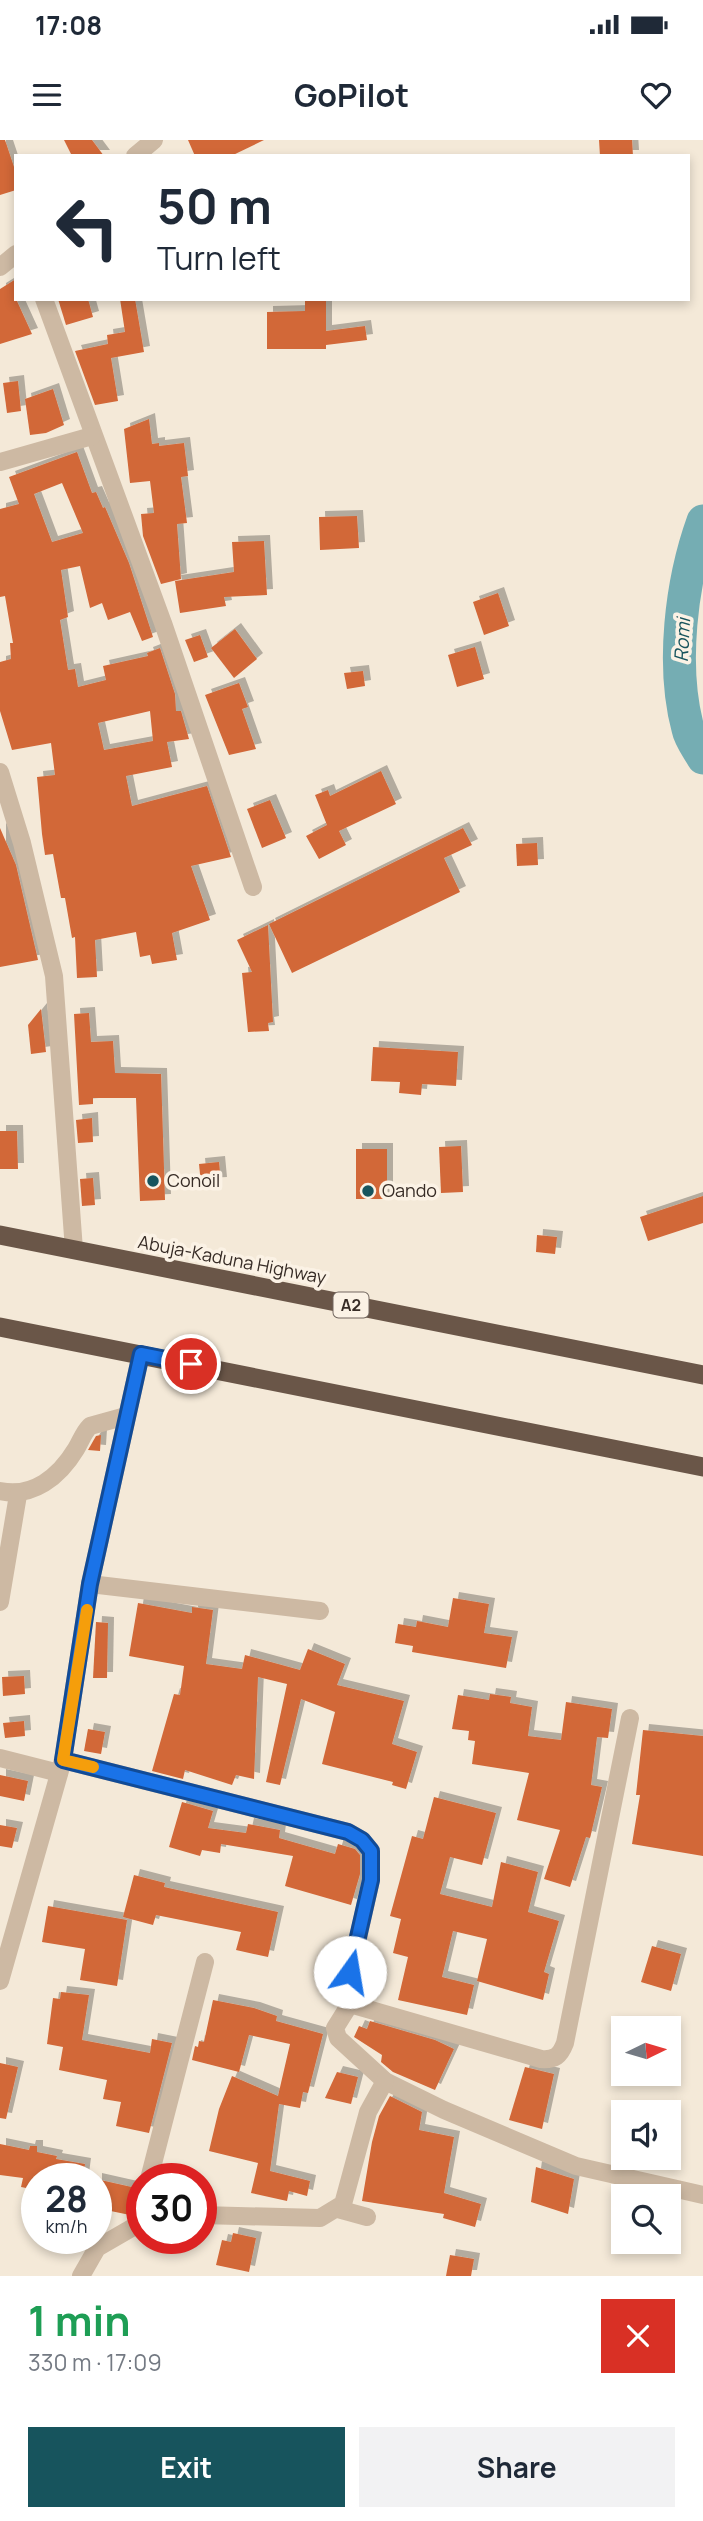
<!DOCTYPE html>
<html lang="en">
<head>
<meta charset="utf-8">
<style>
	:root { --surface:#fff; --page:#f2f2f3; --text:#1f2937; --muted:#747a83; --accent:#17545d }
	body { margin:0; font-family:Manrope,sans-serif; background:var(--page); color:var(--text); height:100vh; display:flex; flex-direction:column; font-size:26px; white-space:nowrap }
	* { box-sizing:border-box; margin:0 }
	p { font-size:23px; color:var(--muted) }
	.icon { flex:none; width:38px; height:38px; fill:none; stroke:currentColor; stroke-width:2; stroke-linecap:round; stroke-linejoin:round }
	.map { position:relative; height:2136px; overflow:hidden }
	.drawer { display:flex; flex-direction:column; background:var(--surface); flex:1 }
	.drawer>* { flex:none }
	.guide { position:absolute; left:14px; top:14px; width:676px; height:147px; border-radius:0px; box-shadow:0 4px 10px #0003; background:#fff; color:var(--text); overflow:hidden }
	.needle { width:46px; rotate:85deg }
	.controls { position:absolute; left:611px; top:1876px; display:grid; gap:14px }
	.controls a { display:grid; place-items:center; width:70px; height:70px; border-radius:0px; background:var(--surface); box-shadow:0 4px 10px #0003; font-size:35px }
	.speed { position:absolute; left:21px; top:2023px; display:flex; gap:14px; font-size:35px; font-weight:700; text-align:center }
	.speed>* { display:grid; place-content:center; width:91px; height:91px; border-radius:50%; background:var(--surface); box-shadow:0 4px 10px #0003; line-height:1 }
	.speed small { font-size:18px; font-weight:400 }
	.speed .limit { border:10px solid #d22; background:#fff; color:#111 }
	.pin { position:absolute; display:grid; place-items:center; width:60px; height:60px; color:#fff; margin:-30px; border:4px solid #fff; border-radius:50%; box-shadow:0 2px 7px #0007 }
	.me { position:absolute; width:77px; margin:-38px; rotate:13deg; stroke-linejoin:round; filter:drop-shadow(0 0 5px #0008) }
	.turn { display:flex; align-items:center; gap:24px; height:147px; padding:0 28px; font-size:32px }
	.turn .icon { width:91px; height:91px; stroke-width:2.5 }
	.turn b { display:block; font-size:49px; line-height:60px }
	.round { display:grid; place-items:center; flex:none; width:74px; height:74px; border-radius:0px; background:var(--page) }
	.head { display:flex; align-items:center; justify-content:space-between; height:119px; padding:0 28px }
	h1 { font-size:42px; font-weight:700; line-height:52px; color:#1e9e55 }
	.primary-button { display:flex; gap:14px; margin-top:auto; padding:14px 28px }
	.primary-button a { flex:1; height:80px; border-radius:0px; background:var(--accent); color:#fff; font-size:28px; font-weight:700; line-height:80px; text-align:center }
	.primary-button a+a { background:var(--page); color:var(--text) }
	.status { display:flex; justify-content:space-between; align-items:center; height:49px; padding:0 35px; background:var(--surface); direction:ltr }
	.status svg { height:19px; fill:currentColor }
	header { display:flex; justify-content:space-between; align-items:center; height:91px; padding:0 28px; background:var(--surface); font-size:32px; font-weight:700 }
	.map>svg:first-child { display:block }
	.lines { fill:none; stroke-linecap:round; stroke-linejoin:round }
	.river { stroke:#75adb3; stroke-width:33 }
	.building { fill:#d26738; fill-rule:evenodd; filter:url(#shadow) }
	.minor { stroke:#cdb9a3; stroke-width:18 }
	.trunk { stroke:#6a5648; stroke-width:19 }
	.route-casing { stroke:#114b97; stroke-width:18 }
	.route { stroke:#1a73e8; stroke-width:12 }
	.slow { stroke:#f59e0b; stroke-width:12 }
	.poi-dot { fill:#17545d; stroke:#fbf2e5; stroke-width:2.5 }
	.labels { text-anchor:middle; stroke-width:7; stroke-linejoin:round; paint-order:stroke }
	.shield { fill:#fbf2e5; stroke:#72675f; stroke-width:2 }
	.shield-label { font-size:16px; font-weight:bold; fill:#372c26 }
	.poi-label { font-size:18px; fill:#372c26; stroke:#fbf2e5; text-anchor:start }
	.street-label { font-size:18px; fill:#372c26; stroke:#fbf2e5 }
	.water-label { font-size:19px; font-style:italic; fill:#17545d; stroke:#fbf2e5 }
</style>
</head>
<body>
<div class="status"><b>17:08</b><svg viewBox="0 0 49 12"><path d="M0 12V9h3v3zM5 12V6h3v6zM10 12V3h3v9zM15 12V0h3v12zM26 1h20v11H26zM47 4h2v5h-2z"/></svg></div>
<header><svg class="icon" aria-label="menu" viewBox="0 0 24 24"><path d="M4 6h16M4 12h16M4 18h16"/></svg>GoPilot<svg class="icon" aria-label="heart" viewBox="0 0 24 24"><path d="M12 20l-8-8c-3-5 5-10 8-4 3-6 11-1 8 4z"/></svg></header>
<div class="map">
<svg width="703" height="2136" viewBox="0 0 703 2136">
	<defs>
		<filter id="shadow"><feDropShadow dx="6" dy="-6" stdDeviation="0" flood-color="#0004"/></filter>
	</defs>
	<rect width="100%" height="100%" fill="#f4e9d8"/>
	<g class="lines">
		<path class="river" d="M703 381C681 442 671 526 688 589 690 599 698 609 703 618"/>
	</g>
	<g class="building">
		<path d="M0 0H5L16 33V50L0 55Z"/>
		<path d="M64 0H92L104 16H72Z"/>
		<path d="M188 0H264L231 16H195Z"/>
		<path d="M599 0H632L633 16H600Z"/>
		<path d="M16 139V159L32 194 0 204V149Z"/>
		<path d="M58 159H88L93 177 66 185Z"/>
		<path d="M120 159H135L144 212 111 218 118 261 95 265 75 211 108 204 107 195 125 192Z"/>
		<path d="M305 159H326V191L365 186 367 200 326 205V209H267V172L305 171Z"/>
		<path d="M18 241 21 271 7 273 3 243Z"/>
		<path d="M53 249 64 285 46 293 30 295 25 259Z"/>
		<path d="M149 279 152 304 159 303V306L184 303 188 336 181 337 187 383 177 384 181 439 161 444 143 396 141 374 154 373 150 341 130 343 124 289Z"/>
		<path d="M77 312 92 353 96 352 103 368 105 367 129 423 153 497 142 501 130 472 108 480 102 463 90 468 80 426 61 430 68 477 60 480 68 530 75 529 78 547 106 540 103 526 148 516 147 513 160 508 175 554 176 571H181L189 599 167 602 172 627 126 636 132 666 207 646 231 717 191 726 210 780 172 793 177 820 152 824 150 815 140 817 136 792 95 800 97 837 77 838 75 797 72 798 65 758H61L53 714 45 715 42 694 37 637 55 635 51 603 12 610 0 571V522L11 519 10 503H13L5 456 0 457V369L19 364 9 337ZM62 343 83 393 52 402 34 354ZM150 571 153 601 104 610 98 583Z"/>
		<path d="M357 376 359 408 320 410 319 377Z"/>
		<path d="M264 401 267 455 224 457 226 466 180 473 175 441 234 432 232 402Z"/>
		<path d="M498 453 509 486 484 495 473 462Z"/>
		<path d="M235 489 257 519 234 538 211 508Z"/>
		<path d="M200 495 208 517 194 522 185 500Z"/>
		<path d="M475 507 484 539 457 547 448 515Z"/>
		<path d="M363 531 365 546 347 549 344 533Z"/>
		<path d="M239 543 248 567 242 569 256 609 229 615 205 555Z"/>
		<path d="M381 631 396 664 339 691 346 705 319 719 306 696 327 685 315 655 328 650 330 656Z"/>
		<path d="M270 660 286 698 262 708 247 669Z"/>
		<path d="M0 688 16 725 38 820 0 827Z"/>
		<path d="M463 688 472 705 444 718 460 752 292 833 269 784Z"/>
		<path d="M537 703 538 725 517 726 516 704Z"/>
		<path d="M268 785 273 882 268 883 269 891 248 892 242 833 252 832 237 800Z"/>
		<path d="M41 869 46 912 31 914 28 885Z"/>
		<path d="M89 873 91 902 113 901 115 933 161 934 165 1060 140 1061 136 958H93V964L79 965 74 874Z"/>
		<path d="M373 907 458 912 456 946 422 944 421 955 399 953 400 942 371 941Z"/>
		<path d="M92 978 93 1002 78 1003 76 980Z"/>
		<path d="M0 991H17L18 1029H0Z"/>
		<path d="M461 1006 463 1052 441 1053 439 1007Z"/>
		<rect x="356" y="1009" width="31" height="50"/>
		<path d="M219 1022 221 1043 201 1044 199 1024Z"/>
		<path d="M93 1038 95 1065 82 1066 80 1039Z"/>
		<path d="M703 1056V1083L648 1101 640 1077Z"/>
		<path d="M537 1095 557 1097 555 1114 536 1112Z"/>
		<path d="M101 1295 100 1311 88 1310 96 1296Z"/>
		<path d="M453 1458 489 1464 484 1493 512 1497 506 1528 412 1512 413 1506 395 1503 398 1484 416 1487 417 1481 448 1487Z"/>
		<path d="M138 1463 192 1473V1467L213 1470 206 1524 242 1529 245 1515 300 1530 308 1509 345 1524 337 1545 404 1561 392 1604 417 1612 406 1649 392 1645 393 1642 322 1624 335 1572 301 1559 280 1645 266 1642 287 1544 258 1537 254 1639 236 1635 232 1645 185 1630 183 1639 152 1631 174 1554 180 1555 184 1526 129 1516Z"/>
		<path d="M96 1482 108 1483 107 1538H93Z"/>
		<path d="M24 1536 25 1554 3 1556 2 1537Z"/>
		<path d="M490 1554 511 1557 510 1563 532 1567 528 1596 561 1600 566 1562 612 1569 608 1598 597 1597 591 1645 602 1647 590 1698 586 1697 570 1747 544 1739 560 1690 517 1680 529 1633 472 1624 475 1601 468 1600 469 1591 452 1589 458 1555 489 1560Z"/>
		<path d="M24 1581 25 1596 5 1598 3 1583Z"/>
		<path d="M88 1589 105 1592 101 1614 84 1611Z"/>
		<path d="M643 1590 703 1596V1716L632 1704 640 1655H636Z"/>
		<path d="M0 1635 28 1641 24 1661 0 1656Z"/>
		<path d="M434 1657 496 1673 482 1725 450 1717 440 1754 492 1767 501 1722 538 1732 528 1772 559 1781 544 1832 549 1834 543 1860 477 1841 487 1799 453 1791 442 1837 474 1845 467 1875 398 1860 408 1817 393 1813 401 1779 390 1776 412 1696 423 1699Z"/>
		<path d="M182 1662 213 1671 208 1688 246 1693 248 1684 280 1690 279 1698 335 1714 338 1704 355 1709 360 1715V1734L351 1765 285 1746 293 1716 221 1704 220 1713 202 1710 200 1716 169 1707Z"/>
		<path d="M0 1685 17 1688 12 1708 0 1706Z"/>
		<path d="M134 1735 165 1743 164 1747 278 1772 268 1817 236 1810 241 1792 156 1775 153 1785 123 1777Z"/>
		<path d="M48 1766 127 1780 117 1846 80 1840 85 1809 42 1802Z"/>
		<path d="M652 1806 681 1814 671 1851 641 1842Z"/>
		<path d="M61 1852 89 1855 82 1900 150 1913 152 1899 172 1903 149 1993 116 1986 121 1962 103 1959 107 1940 59 1930 63 1907 47 1904 53 1858 60 1859Z"/>
		<path d="M213 1860 254 1868 277 1876 276 1881 323 1894 308 1953 303 1952 300 1968 279 1964 270 2031 310 2041 307 2056 289 2051 287 2061 251 2053 258 2023 209 2011 219 1969 232 1936 278 1956 290 1904 249 1895 239 1932 192 1920 195 1906 198 1907 199 1901 204 1902Z"/>
		<path d="M370 1881 435 1900 454 1909 435 1950 393 1932 381 1922 382 1915 354 1897 359 1886 367 1889Z"/>
		<path d="M0 1923 18 1927 6 1979 0 1978Z"/>
		<path d="M525 1927 554 1934 542 1989 509 1980Z"/>
		<path d="M337 1932 358 1937 351 1964 325 1958Z"/>
		<path d="M390 1956 422 1972 419 1990 454 1997 444 2053 481 2064 475 2087 443 2078 444 2074 362 2061 372 2002 379 1976Z"/>
		<path d="M0 2004 29 2010 30 2006H37V2012L57 2016 56 2019 85 2024 83 2039H37V2050L21 2047 23 2038 0 2035Z"/>
		<path d="M536 2027 574 2039 568 2074 531 2062Z"/>
		<path d="M96 2039 136 2048 130 2075 96 2068Z"/>
		<path d="M233 2093 256 2098 249 2132 216 2125 222 2100 231 2102Z"/>
		<path d="M450 2115 474 2119 471 2136H446Z"/>
	</g>
	<g class="lines">
		<g class="minor">
			<path d="M135 16 154 0"/>
			<path d="M0 127 16 114"/>
			<path d="M44 159 163 483 253 747"/>
			<path d="M0 322 92 296"/>
			<path d="M0 632 22 703 54 836 74 1110"/>
			<path d="M0 1351C33 1358 59 1337 76 1309 81 1301 83 1293 90 1286L126 1276"/>
			<path d="M90 1444 320 1471"/>
			<path d="M0 1462 18 1355"/>
			<path d="M0 1618 59 1633"/>
			<path d="M63 1620 348 1692 362 1700 371 1711V1740L345 1856 350 1864 541 1919C555 1920 560 1916 565 1903L630 1578"/>
			<path d="M0 1841 63 1620 90 1444 141 1214"/>
			<path d="M350 1864 335 1888 338 1898 385 1941 444 1970 576 2026 703 2055"/>
			<path d="M149 2039 205 1822"/>
			<path d="M338 2069 367 2077"/>
			<path d="M201 2075 320 2078 343 2064 368 1972 385 1941"/>
			<path d="M81 2136 97 2108 142 2082"/>
		</g>
		<g class="trunk">
			<path d="M0 1095 703 1235"/>
			<path d="M0 1187 703 1327"/>
		</g>
	</g>
	<g class="lines">
		<defs>
			<path id="route" d="M191 1224 141 1214 90 1444 63 1620 348 1692 362 1700 371 1711V1740L350 1832"/>
		</defs>
		<use href="#route" class="route-casing"/>
		<use href="#route" class="route"/>
		<path class="slow" d="M87 1470 63 1620 93 1627"/>
	</g>
	<g class="poi-dot">
		<circle cx="153" cy="1041" r="7"/>
		<circle cx="368" cy="1051" r="7"/>
	</g>
	<g class="labels">
		<rect class="shield" x="333.5" y="1152.5" width="35" height="25" rx="5"/>
		<g class="shield-label">
			<text x="351" y="1171">A2</text>
		</g>
		<g class="poi-label">
			<text x="167" y="1047">Conoil</text>
			<text x="382" y="1057">Oando</text>
		</g>
		<g class="street-label">
			<text transform="translate(232 1120) rotate(11)" y="6">Abuja-Kaduna Highway</text>
		</g>
		<g class="water-label">
			<text transform="translate(682 500) rotate(-87)" y="7">Romi</text>
		</g>
	</g>
</svg>
<div class="controls">
<a><svg class="needle" viewBox="-14 -14 28 28"><path d="M0-13l5 13h-10z" fill="#e53935"/><path d="M0 13l5-13h-10z" fill="#747a83"/></svg></a>
<a><svg class="icon" aria-label="sound" viewBox="0 0 24 24"><path d="M4 9h4l5-4v14l-5-4H4zM17 9q2 3 0 6"/></svg></a>
<a><svg class="icon" aria-label="search" viewBox="0 0 24 24"><circle cx="10" cy="10" r="6"/><path d="M15 15l6 6"/></svg></a>
</div>
<div class="speed"><div>28<small>km/h</small></div><div class="limit">30</div></div>
<div class="pin" style="left:191px;top:1224px;background:#d93025"><svg class="icon" aria-label="arrive" viewBox="0 0 24 24"><path d="M6 21V4h12l-3 4 3 4H6"/></svg></div>
<svg class="me" style="left:350px;top:1832px" viewBox="-20 -20 40 40"><circle r="19" fill="#fff"/><path d="M0-13L10 11 0 6-10 11z" fill="#1a73e8"/></svg>
<div class="guide">
<div class="turn"><svg class="icon" aria-label="left" viewBox="0 0 24 24"><path d="M17 20v-9H6M10 6l-5 5 5 5"/></svg><div><b>50 m</b>Turn left</div></div>
</div>
</div>
<section class="drawer">
<div class="head"><div><h1>1 min</h1><p>330 m · 17:09</p></div><a class="round" style="background:#d93025;color:#fff"><svg class="icon" aria-label="close" viewBox="0 0 24 24"><path d="M6 6l12 12M18 6L6 18"/></svg></a></div>
<div class="primary-button"><a>Exit</a><a>Share</a></div>
</section>
</body>
</html>
